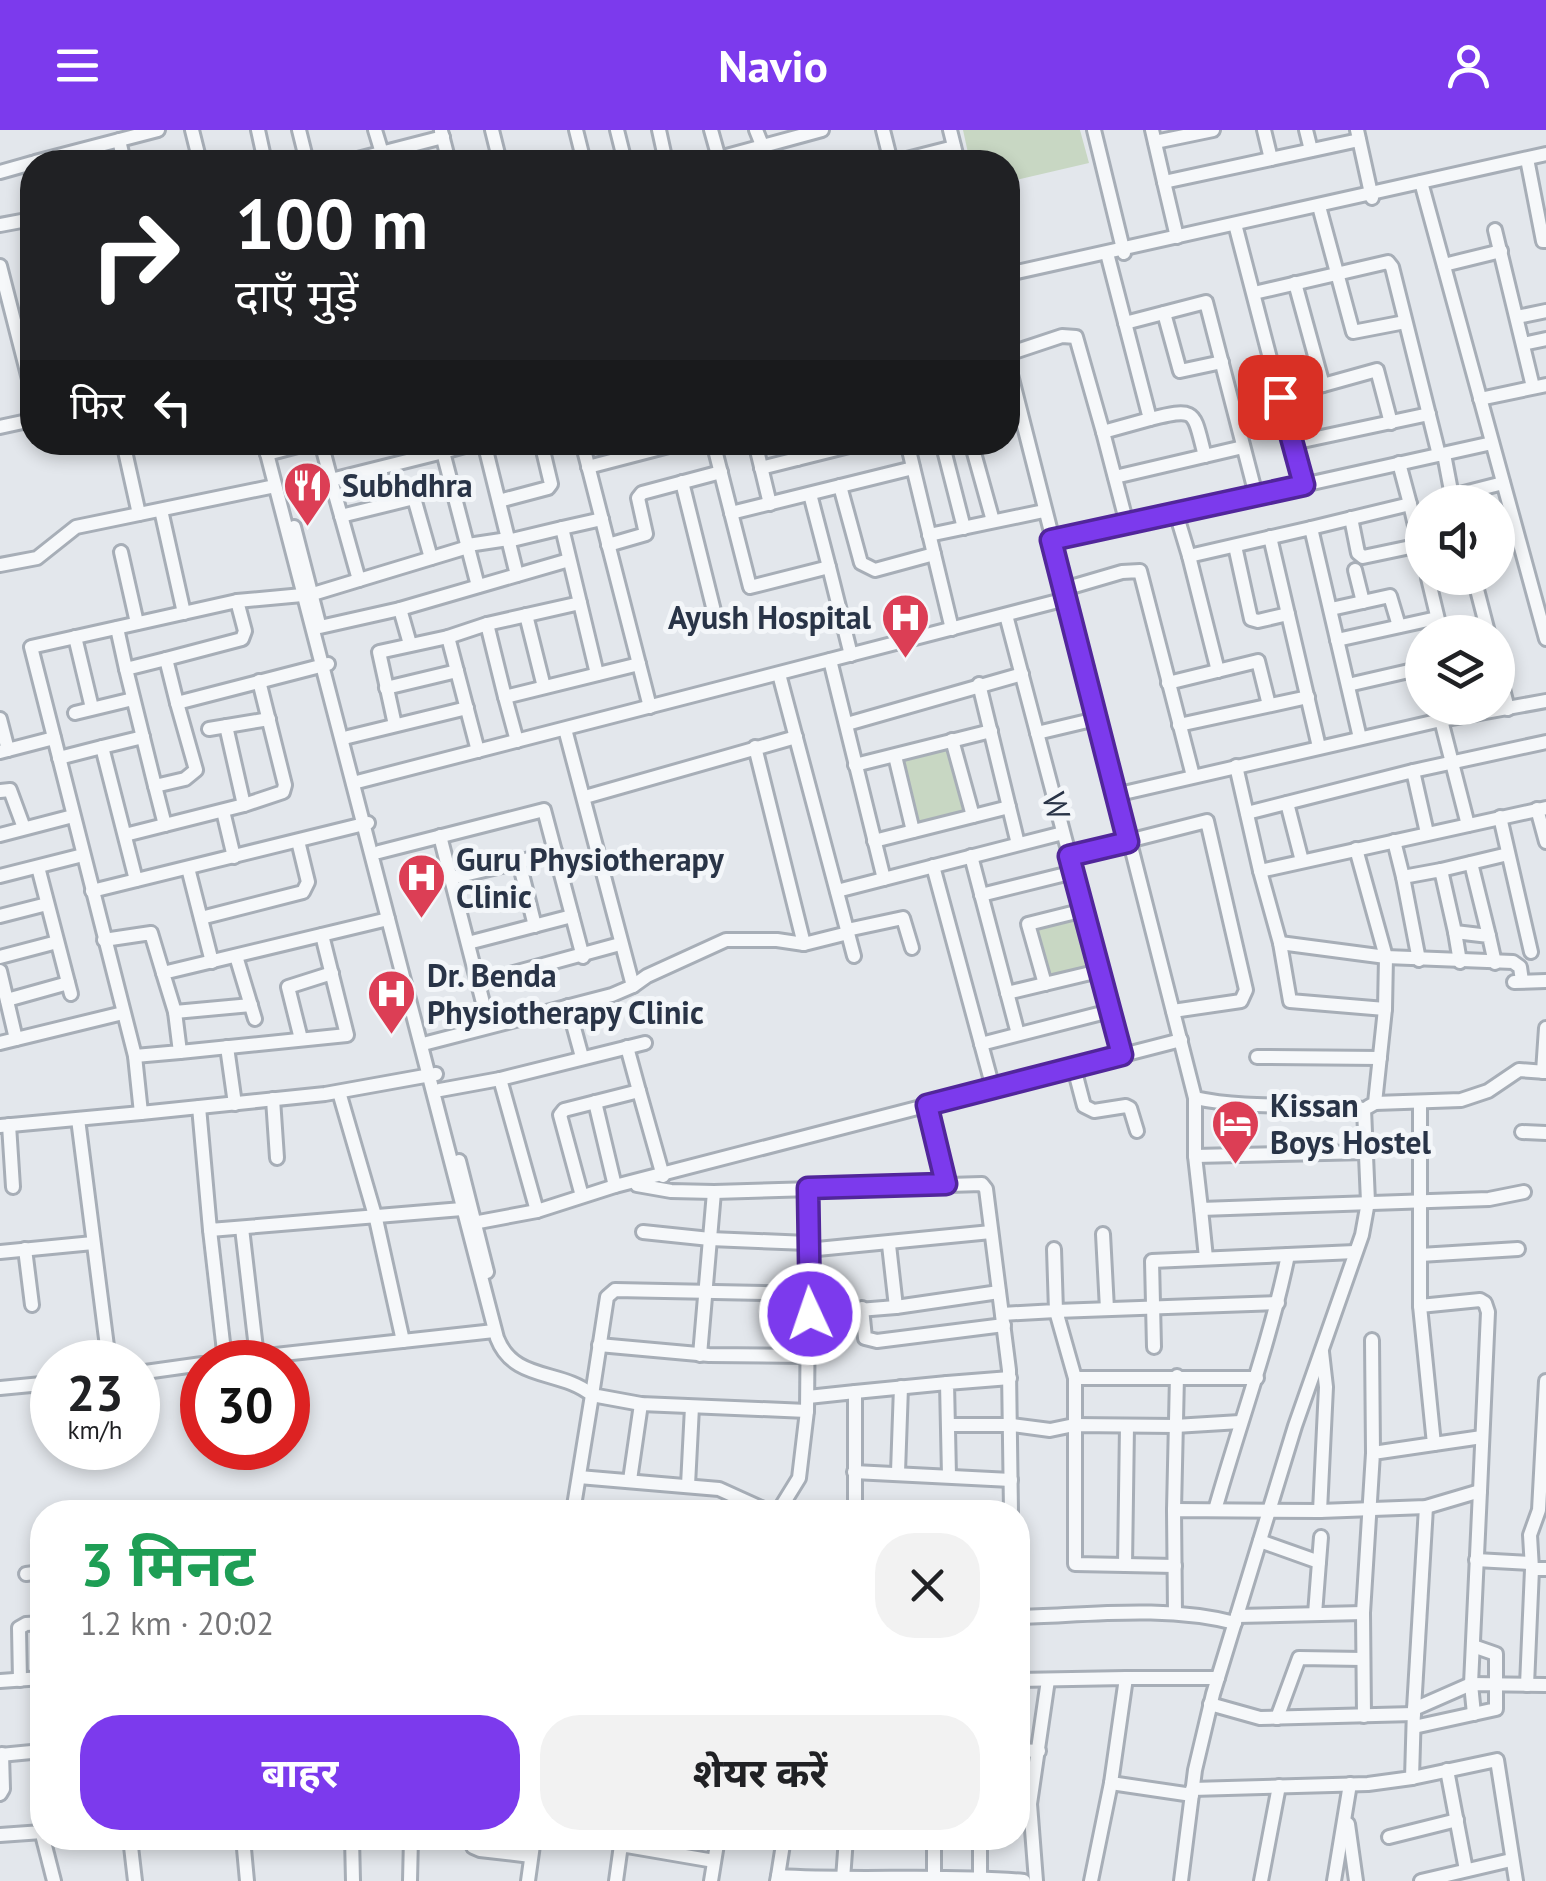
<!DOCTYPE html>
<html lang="hi">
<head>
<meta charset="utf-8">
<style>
	:root { --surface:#fff; --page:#f2f2f2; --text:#202124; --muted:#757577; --accent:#7c3aed }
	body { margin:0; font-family:"PT Sans","Noto Sans Devanagari",sans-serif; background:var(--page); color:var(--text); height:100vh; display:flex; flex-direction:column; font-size:38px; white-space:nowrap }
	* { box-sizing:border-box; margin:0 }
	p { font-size:32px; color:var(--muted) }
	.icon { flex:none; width:55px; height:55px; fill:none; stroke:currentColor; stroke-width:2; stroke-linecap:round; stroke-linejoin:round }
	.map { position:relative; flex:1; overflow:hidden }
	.sheet { position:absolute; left:30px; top:1370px; width:1000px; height:350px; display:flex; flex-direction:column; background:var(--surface); border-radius:40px; box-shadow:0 5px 15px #0003 }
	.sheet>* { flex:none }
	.hud { position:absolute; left:20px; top:20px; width:1000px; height:305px; border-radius:40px; box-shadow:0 5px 15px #0003; background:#202124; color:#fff; overflow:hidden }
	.tools { position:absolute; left:1405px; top:355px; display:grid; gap:20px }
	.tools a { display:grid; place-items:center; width:110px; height:110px; border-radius:50%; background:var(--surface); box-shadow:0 5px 15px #0003; font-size:50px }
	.speed { position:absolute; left:30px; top:1210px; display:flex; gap:20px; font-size:50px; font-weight:700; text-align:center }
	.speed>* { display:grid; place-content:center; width:130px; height:130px; border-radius:50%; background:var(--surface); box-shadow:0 5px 15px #0003; line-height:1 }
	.speed small { font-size:25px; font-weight:400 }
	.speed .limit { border:15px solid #d22; background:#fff; color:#111 }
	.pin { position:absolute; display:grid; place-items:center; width:85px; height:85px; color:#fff; margin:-42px; border-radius:20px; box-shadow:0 5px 15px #0006 }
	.me { position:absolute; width:110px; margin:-55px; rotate:357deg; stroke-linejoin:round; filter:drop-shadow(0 0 8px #0008) }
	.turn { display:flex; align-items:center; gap:35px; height:210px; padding:0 50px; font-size:45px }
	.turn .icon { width:130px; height:130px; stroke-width:2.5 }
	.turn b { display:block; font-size:70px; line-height:85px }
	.then { display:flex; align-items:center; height:95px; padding:0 50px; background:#0003; gap:20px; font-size:38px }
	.round { display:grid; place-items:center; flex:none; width:105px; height:105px; border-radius:40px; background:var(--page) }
	.head { display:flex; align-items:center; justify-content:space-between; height:170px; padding:0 50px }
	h1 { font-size:60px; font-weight:700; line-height:75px; color:#1e9e55 }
	.button { display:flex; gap:20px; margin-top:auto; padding:20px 50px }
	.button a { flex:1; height:115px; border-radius:40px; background:var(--accent); color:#fff; font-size:40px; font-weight:700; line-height:115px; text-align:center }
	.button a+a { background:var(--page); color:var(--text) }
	header { display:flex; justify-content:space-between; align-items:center; height:130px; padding:0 50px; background:var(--accent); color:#fff; font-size:45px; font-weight:700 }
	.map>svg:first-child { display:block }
	.green { fill:#c8d7c3 }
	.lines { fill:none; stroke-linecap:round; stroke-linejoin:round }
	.minor-casing { stroke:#a7aeb7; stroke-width:18 }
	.minor { stroke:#f6f8fa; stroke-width:12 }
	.route-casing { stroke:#51269a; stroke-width:25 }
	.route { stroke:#7c3aed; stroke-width:18 }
	.labels { text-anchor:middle; stroke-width:10; stroke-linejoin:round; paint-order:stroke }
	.poi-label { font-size:32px; font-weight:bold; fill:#293447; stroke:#f3f6f9; text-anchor:start }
	.street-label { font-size:32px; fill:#293447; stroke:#f3f6f9 }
</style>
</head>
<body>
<header><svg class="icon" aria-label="menu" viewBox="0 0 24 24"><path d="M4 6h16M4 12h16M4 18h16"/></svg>Navio<svg class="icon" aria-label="person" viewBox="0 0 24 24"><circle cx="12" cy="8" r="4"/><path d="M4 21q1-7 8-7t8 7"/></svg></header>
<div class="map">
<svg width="1546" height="1751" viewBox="0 0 1546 1751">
	<rect width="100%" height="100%" fill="#e3e7ec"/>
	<g class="green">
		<path d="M963 0H1080L1089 33 1008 52V32H970Z"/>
		<path d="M947 614 965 683 917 696 899 626Z"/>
		<path d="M1081 785 1094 838 1048 850 1035 797Z"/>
	</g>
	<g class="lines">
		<defs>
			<g id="minor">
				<path d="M192 0 200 32"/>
				<path d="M258 0 265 32"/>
				<path d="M299 0 307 32"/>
				<path d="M375 0 382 23"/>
				<path d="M492 0 500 32"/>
				<path d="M576 0 584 32"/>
				<path d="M617 0 625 32"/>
				<path d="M659 0 666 32"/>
				<path d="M711 0 720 32"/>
				<path d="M756 0 762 15"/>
				<path d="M883 0 891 32"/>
				<path d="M950 0 958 32"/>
				<path d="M1094 0 1124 123"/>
				<path d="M1152 0 1164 52"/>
				<path d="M1264 0 1271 29"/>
				<path d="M1306 0 1311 20"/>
				<path d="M1357 0 1372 68"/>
				<path d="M441 1 449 32"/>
				<path d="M119 10 124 32"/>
				<path d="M1155 12 1213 0"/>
				<path d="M719 28 822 0"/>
				<path d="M35 32 158 0"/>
				<path d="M346 32 443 7"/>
				<path d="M895 32 954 17"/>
				<path d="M1528 34 1543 111H1546"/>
				<path d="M0 42 32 33"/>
				<path d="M1421 52 1546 509"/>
				<path d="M1320 80 1353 202 1405 192"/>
				<path d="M1235 94 1303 355"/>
				<path d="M0 95 32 89"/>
				<path d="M1495 100 1533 257"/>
				<path d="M1177 107 1164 52 1359 10"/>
				<path d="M1108 127 1150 289 1103 302 1127 394"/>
				<path d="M1444 135 1501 121"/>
				<path d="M0 136 32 261"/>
				<path d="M1008 144 1546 24"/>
				<path d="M1295 153 1323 255"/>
				<path d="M1254 163 1388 132 1392 137 1439 325"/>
				<path d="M1164 183 1180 241 1222 232"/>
				<path d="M1517 187 1546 181"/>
				<path d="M1125 193 1206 172 1256 365"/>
				<path d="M1523 214 1546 209"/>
				<path d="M1008 224 1062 206 1076 207 1103 302"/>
				<path d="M1008 233 1195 968C1250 980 1308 973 1364 979L1368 1072 1362 1105 1295 1296 1213 1564 1195 1640 1181 1751"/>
				<path d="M1280 267 1377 240 1391 293"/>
				<path d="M1480 269 1546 255"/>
				<path d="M1150 289C1198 277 1193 281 1205 326"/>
				<path d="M0 297 32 290"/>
				<path d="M123 312 139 384"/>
				<path d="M264 312 497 1208C514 1252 561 1239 592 1265L573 1382"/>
				<path d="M321 312 331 350 443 322"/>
				<path d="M484 312 517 445"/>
				<path d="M582 312 650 577"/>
				<path d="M713 312 750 457 829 437 851 525"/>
				<path d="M755 312 770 374"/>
				<path d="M794 312 797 329"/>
				<path d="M907 312 952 499"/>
				<path d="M942 312 964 398"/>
				<path d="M971 312 993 391"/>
				<path d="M1293 313 1429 284"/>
				<path d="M267 324 313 312"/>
				<path d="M1444 324 1452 366"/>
				<path d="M588 337 684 312"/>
				<path d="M761 338 865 312"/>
				<path d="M1115 347 1243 317"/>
				<path d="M331 350 359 450 313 464 237 471 31 517 135 926 141 983 325 964 436 944"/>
				<path d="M682 352 715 485"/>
				<path d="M840 356 861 433 875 440 934 424"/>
				<path d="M810 364 829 437"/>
				<path d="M499 371 548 358 551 354 541 312"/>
				<path d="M1454 372 1452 366 1503 353"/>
				<path d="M1410 374 1422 426"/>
				<path d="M161 380 184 483"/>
				<path d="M731 383 913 338"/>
				<path d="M1176 383 1189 426 1311 398 1360 608"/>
				<path d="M341 386 414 368 431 428"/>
				<path d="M1351 388 1358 423 1363 427 1420 415"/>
				<path d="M294 397 319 494"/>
				<path d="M1311 398 1410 374 1399 333"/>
				<path d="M929 405 1044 381"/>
				<path d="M1270 407 1319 617"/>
				<path d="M508 411 562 398"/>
				<path d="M1051 411 1492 313"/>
				<path d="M468 415 508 409"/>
				<path d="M608 415 646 404 638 368 642 363 721 342"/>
				<path d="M1235 416 1251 489 1258 491 1288 484"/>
				<path d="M121 422 137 493"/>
				<path d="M1189 426 1218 541"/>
				<path d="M0 435 37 428 76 397 275 356"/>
				<path d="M1355 440 1363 472"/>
				<path d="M1428 448 1441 502"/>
				<path d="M1474 448 1488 502"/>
				<path d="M359 450 468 417"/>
				<path d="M478 456 443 322 479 312"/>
				<path d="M1064 459 1122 442 1140 441 1193 646"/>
				<path d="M580 473 597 544"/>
				<path d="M400 479 410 514"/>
				<path d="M1331 479 1390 466 1399 496"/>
				<path d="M526 485 544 557"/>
				<path d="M1006 485 1122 925"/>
				<path d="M320 497 400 479 569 430"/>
				<path d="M117 498 126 539"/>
				<path d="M75 507 92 578"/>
				<path d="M1337 510 1437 488"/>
				<path d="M166 529 242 509 245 501 237 471"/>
				<path d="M830 530 884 749"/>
				<path d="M1498 539 1508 579"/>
				<path d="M779 544 854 826"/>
				<path d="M1168 553 1258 531 1269 575"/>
				<path d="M979 554 1018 714"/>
				<path d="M1348 555 1422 538"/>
				<path d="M386 558 457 541"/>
				<path d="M505 567 487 494 580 473 562 398 602 389"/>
				<path d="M75 583 133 569"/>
				<path d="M0 589 8 620"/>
				<path d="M1441 590 1468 695"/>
				<path d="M847 594 1022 544"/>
				<path d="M395 595 379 522 448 507"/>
				<path d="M1179 595 1308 567"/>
				<path d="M226 596 244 675"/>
				<path d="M209 599 269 589"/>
				<path d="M1037 603 1096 589"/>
				<path d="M348 607 467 578"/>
				<path d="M952 610 973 686"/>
				<path d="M517 611 505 567 639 534"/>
				<path d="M102 617 143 607"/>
				<path d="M755 617 804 814"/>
				<path d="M478 621 448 507 487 494"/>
				<path d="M0 622 54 608"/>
				<path d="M895 626 913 701"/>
				<path d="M59 628 102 617 136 750"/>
				<path d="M855 635 991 601"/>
				<path d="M1236 636 1260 741 1546 678"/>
				<path d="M1413 641 1546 612"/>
				<path d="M353 653 1066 469"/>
				<path d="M155 656 126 539 166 529 177 573"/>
				<path d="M0 661 10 660 24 698"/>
				<path d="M1115 665 1441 590 1546 571"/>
				<path d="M585 667 796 607"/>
				<path d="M1287 673 1302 731"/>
				<path d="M1537 679 1546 712"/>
				<path d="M223 681 234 727"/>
				<path d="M1247 683 1413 641 1427 703"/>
				<path d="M1500 687 1531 822"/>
				<path d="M165 695 155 656 185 649 196 640 177 573 328 534"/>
				<path d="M0 705 73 686"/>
				<path d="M125 705 244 675 283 662 285 655 259 551"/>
				<path d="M440 706 489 896"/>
				<path d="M874 711 1009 677"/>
				<path d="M1394 711 1403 747 1441 740 1455 802 1489 806 1495 833"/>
				<path d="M379 722 544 680 583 827"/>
				<path d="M971 726 1018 904"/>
				<path d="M1069 726 1207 691 1246 860 1241 871 1173 881"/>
				<path d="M1471 733 1489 806"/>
				<path d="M933 736 993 958"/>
				<path d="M38 737 71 864"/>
				<path d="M188 738 212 832"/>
				<path d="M1441 740 1508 724"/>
				<path d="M1260 741 1280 813 1290 871 1385 879 1386 827 1356 719"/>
				<path d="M0 746 83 725"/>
				<path d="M1403 747 1419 830"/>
				<path d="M451 748 519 732"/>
				<path d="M92 761 368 693"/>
				<path d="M837 761 1063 703"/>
				<path d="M981 765 1074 742"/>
				<path d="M0 786 47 774"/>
				<path d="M201 788 303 762 308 752 298 711"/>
				<path d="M535 796 519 732 555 721"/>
				<path d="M847 800 903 788 912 818"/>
				<path d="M1455 802 1460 832"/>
				<path d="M104 810 151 803 163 843"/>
				<path d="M468 813 572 786"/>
				<path d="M1280 813 1386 827 1513 832 1520 837 1522 851"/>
				<path d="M236 826 255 889"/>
				<path d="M0 827 57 812"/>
				<path d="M0 841 16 909"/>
				<path d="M1514 852 1546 851"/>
				<path d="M477 853 620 814"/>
				<path d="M1045 854 1028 794 1084 780"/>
				<path d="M633 856 647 846 726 810H777L804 814 848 803"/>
				<path d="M1007 863 1099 841"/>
				<path d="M7 870 68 853"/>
				<path d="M568 876 582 927"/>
				<path d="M175 882 251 875"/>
				<path d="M301 909 288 857 332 843"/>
				<path d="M0 913 123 883"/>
				<path d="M427 913 612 865 633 856 565 599"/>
				<path d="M981 914 1110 881"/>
				<path d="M227 917 235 974"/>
				<path d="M180 922 347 905 322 805"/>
				<path d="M135 926 180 922 175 882 163 843 388 789"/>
				<path d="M1257 927 1380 928"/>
				<path d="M1074 938 1084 976 1094 981 1126 976 1130 978 1137 1001"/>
				<path d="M1543 942 1546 898"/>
				<path d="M500 949 537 1081"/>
				<path d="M440 960 500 949 645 913"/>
				<path d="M639 961 663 1046"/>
				<path d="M339 962 376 1089 403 1211"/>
				<path d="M1195 968V1026L1368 1022"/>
				<path d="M273 969 277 1028"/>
				<path d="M595 972 615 1056"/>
				<path d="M1375 973 1461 970 1488 961 1519 940 1546 942"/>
				<path d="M927 975 945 1054"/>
				<path d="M199 977 210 1100 462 1079"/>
				<path d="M1368 977 1375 973 1385 879"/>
				<path d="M78 989 109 1232"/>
				<path d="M9 995 13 1057"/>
				<path d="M0 996 141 983"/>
				<path d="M1522 1002 1546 1003"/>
				<path d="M1195 1026 1201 1079 1489 1069 1524 1062"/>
				<path d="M459 1031 487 1142"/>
				<path d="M637 1055 671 1061 714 1062 982 1054 986 1059 1009 1240 1011 1382"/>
				<path d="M582 1066 560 985 564 980 639 961 627 917"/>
				<path d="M1201 1079 1206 1128"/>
				<path d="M468 1094 537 1081 615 1056 1181 910"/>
				<path d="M242 1098 257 1227"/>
				<path d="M210 1100 225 1230"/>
				<path d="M643 1102 710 1109 808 1113"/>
				<path d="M1103 1104 1107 1179"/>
				<path d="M25 1119 32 1175"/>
				<path d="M807 1120 991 1102"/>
				<path d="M0 1122 93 1113"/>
				<path d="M1420 1125 1518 1119"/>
				<path d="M1420 1176V973"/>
				<path d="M896 1177 999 1162"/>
				<path d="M862 1178 865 1208 877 1211 1004 1195"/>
				<path d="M809 1184 896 1177 889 1115"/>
				<path d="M1002 1184 1056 1181 1054 1119"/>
				<path d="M1372 1210 1373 1323"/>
				<path d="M599 1215 709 1225 808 1226"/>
				<path d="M1154 1217 1152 1131 1355 1122"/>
				<path d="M700 1225 714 1062"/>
				<path d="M210 1232 494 1201"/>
				<path d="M138 1243 202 1234"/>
				<path d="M1075 1248 1056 1181 1278 1173"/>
				<path d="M0 1258 52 1253"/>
				<path d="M855 1262 947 1253"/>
				<path d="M808 1267 855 1262V1382"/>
				<path d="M807 1281 641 1274 592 1265 607 1167 615 1160 808 1164"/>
				<path d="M950 1295H1012L1050 1300 1074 1295 1175 1296 1240 1292"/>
				<path d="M1434 1314 1482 1307"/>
				<path d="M854 1342 1011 1350"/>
				<path d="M898 1342 901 1257"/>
				<path d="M949 1346 947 1253 1010 1248"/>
				<path d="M579 1347 719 1359 770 1382"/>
				<path d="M630 1350 641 1274"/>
				<path d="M688 1355 692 1277"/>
				<path d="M1174 1380 1177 1246"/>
				<path d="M1215 1380C1239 1295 1270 1212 1288 1125"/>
				<path d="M1320 1381 1326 1257 1322 1222"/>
				<path d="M778 1382 799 1348 807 1281 809 1058"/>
				<path d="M1260 1411 1319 1432 1315 1484"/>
				<path d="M1476 1430 1530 1433"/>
				<path d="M1319 1432 1321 1407"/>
				<path d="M1125 1435 1127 1296"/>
				<path d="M1175 1436 1075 1434V1248H1257"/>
				<path d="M1532 1439 1530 1405 1539 1380 1546 1251"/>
				<path d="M26 1444 42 1442"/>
				<path d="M1175 1483 1174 1380 1320 1381 1426 1377 1480 1361 1471 1554 1474 1584"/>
				<path d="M1237 1486 1363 1483"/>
				<path d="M1018 1487C1089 1485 1165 1475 1235 1493"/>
				<path d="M1126 1548H1218"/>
				<path d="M20 1550 19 1498 26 1494 42 1493"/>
				<path d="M1018 1550 1126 1548 1111 1653 1091 1751"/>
				<path d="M0 1551 42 1548"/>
				<path d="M1527 1555 1532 1439H1546"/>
				<path d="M1210 1574 1260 1588 1414 1584"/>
				<path d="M1414 1579 1426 1377"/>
				<path d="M1364 1586 1363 1483 1373 1323 1434 1314 1420 1176 1480 1170 1485 1173 1488 1182 1480 1361"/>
				<path d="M1277 1588 1299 1528 1363 1529"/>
				<path d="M1414 1597 1496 1579V1524L1473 1516"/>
				<path d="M1018 1620 1039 1621"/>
				<path d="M0 1625 42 1621"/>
				<path d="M1447 1640 1466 1740"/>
				<path d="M1412 1648 1497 1630 1516 1751"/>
				<path d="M1111 1653 1192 1665"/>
				<path d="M1192 1659 1368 1654 1412 1648 1414 1579 1471 1554 1546 1555"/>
				<path d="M0 1664 3 1659 2 1624"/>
				<path d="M1348 1694 1356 1751"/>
				<path d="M0 1705 42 1702"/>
				<path d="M1389 1707 1457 1690"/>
				<path d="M43 1708 54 1751"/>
				<path d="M130 1708 135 1751"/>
				<path d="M243 1708 247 1751"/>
				<path d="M352 1708 353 1751"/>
				<path d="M470 1708 473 1717 480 1720 531 1726"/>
				<path d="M934 1708V1748"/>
				<path d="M980 1708V1747"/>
				<path d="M778 1746 784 1708"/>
				<path d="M843 1749 846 1708"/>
				<path d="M410 1751 411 1708"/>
				<path d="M528 1751 534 1708"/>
				<path d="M616 1751 621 1715 714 1731"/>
				<path d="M711 1751 718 1708"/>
				<path d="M777 1751 778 1746C860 1751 942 1744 1024 1751"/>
				<path d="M1036 1751 1030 1674 1048 1550"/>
				<path d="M1261 1751 1279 1656"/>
				<path d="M1334 1751 1350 1654"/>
				<path d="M1421 1751 1511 1730"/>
			</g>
		</defs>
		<use href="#minor" class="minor-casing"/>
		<use href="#minor" class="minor"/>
	</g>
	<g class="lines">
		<defs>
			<path id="route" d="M810 1184 808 1058 946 1054 927 975 1122 925 1069 726 1128 712 1051 410 1304 355 1280 267"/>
		</defs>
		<use href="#route" class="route-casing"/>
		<use href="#route" class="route"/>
	</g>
	<defs>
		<symbol id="restaurant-pin" viewBox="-11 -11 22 30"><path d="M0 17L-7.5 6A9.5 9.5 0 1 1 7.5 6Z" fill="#dc3e55" stroke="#f3f6f9"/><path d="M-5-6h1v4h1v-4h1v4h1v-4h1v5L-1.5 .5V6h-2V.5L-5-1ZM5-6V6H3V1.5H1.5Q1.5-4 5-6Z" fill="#fff"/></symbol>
		<symbol id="hospital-pin" viewBox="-11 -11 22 30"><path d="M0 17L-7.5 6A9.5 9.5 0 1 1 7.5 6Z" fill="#dc3e55" stroke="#f3f6f9"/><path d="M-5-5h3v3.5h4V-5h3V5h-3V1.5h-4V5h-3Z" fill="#fff"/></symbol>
		<symbol id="hotel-pin" viewBox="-11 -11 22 30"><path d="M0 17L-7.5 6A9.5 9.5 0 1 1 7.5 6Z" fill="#dc3e55" stroke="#f3f6f9"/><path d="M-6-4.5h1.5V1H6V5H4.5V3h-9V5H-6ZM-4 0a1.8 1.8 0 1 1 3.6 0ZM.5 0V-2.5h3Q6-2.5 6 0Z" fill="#fff"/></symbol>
	</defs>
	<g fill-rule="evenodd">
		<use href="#restaurant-pin" x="280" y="328" width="55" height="75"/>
		<use href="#hospital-pin" x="878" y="460" width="55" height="75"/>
		<use href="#hospital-pin" x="394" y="720" width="55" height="75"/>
		<use href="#hospital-pin" x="364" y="836" width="55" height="75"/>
		<use href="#hotel-pin" x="1208" y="966" width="55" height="75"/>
	</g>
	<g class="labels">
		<g class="poi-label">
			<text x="342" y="367">Subhdhra</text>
			<text x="871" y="499" text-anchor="end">Ayush Hospital</text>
			<text x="456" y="741">Guru Physiotherapy<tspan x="456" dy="37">Clinic</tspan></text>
			<text x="427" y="857">Dr. Benda<tspan x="427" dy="37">Physiotherapy Clinic</tspan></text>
			<text x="1270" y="987">Kissan<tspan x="1270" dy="37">Boys Hostel</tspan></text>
		</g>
		<g class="street-label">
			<text transform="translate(1056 676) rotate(75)" y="11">W</text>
		</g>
	</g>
</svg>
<div class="tools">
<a><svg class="icon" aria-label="sound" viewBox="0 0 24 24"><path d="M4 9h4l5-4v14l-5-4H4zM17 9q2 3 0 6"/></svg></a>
<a><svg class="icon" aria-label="layers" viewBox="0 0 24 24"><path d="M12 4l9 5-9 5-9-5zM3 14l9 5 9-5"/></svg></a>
</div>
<div class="speed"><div>23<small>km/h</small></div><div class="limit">30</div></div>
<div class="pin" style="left:1280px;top:267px;background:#d93025"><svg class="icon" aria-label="arrive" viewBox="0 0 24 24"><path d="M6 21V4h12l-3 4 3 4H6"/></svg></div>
<svg class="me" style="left:810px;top:1184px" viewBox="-20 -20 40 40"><circle r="17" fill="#7c3aed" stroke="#fff" stroke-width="3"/><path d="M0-11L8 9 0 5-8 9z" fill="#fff"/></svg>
<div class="hud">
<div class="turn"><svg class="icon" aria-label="right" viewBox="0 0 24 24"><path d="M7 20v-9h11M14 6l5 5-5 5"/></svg><div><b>100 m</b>दाएँ मुड़ें</div></div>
<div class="then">फिर<svg class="icon" aria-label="left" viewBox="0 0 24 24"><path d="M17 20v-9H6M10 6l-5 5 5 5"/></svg></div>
</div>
<section class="sheet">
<div class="head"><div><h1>3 मिनट</h1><p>1.2 km · 20:02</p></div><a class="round"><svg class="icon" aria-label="close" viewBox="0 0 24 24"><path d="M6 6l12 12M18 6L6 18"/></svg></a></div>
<div class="button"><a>बाहर</a><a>शेयर करें</a></div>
</section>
</div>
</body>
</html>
